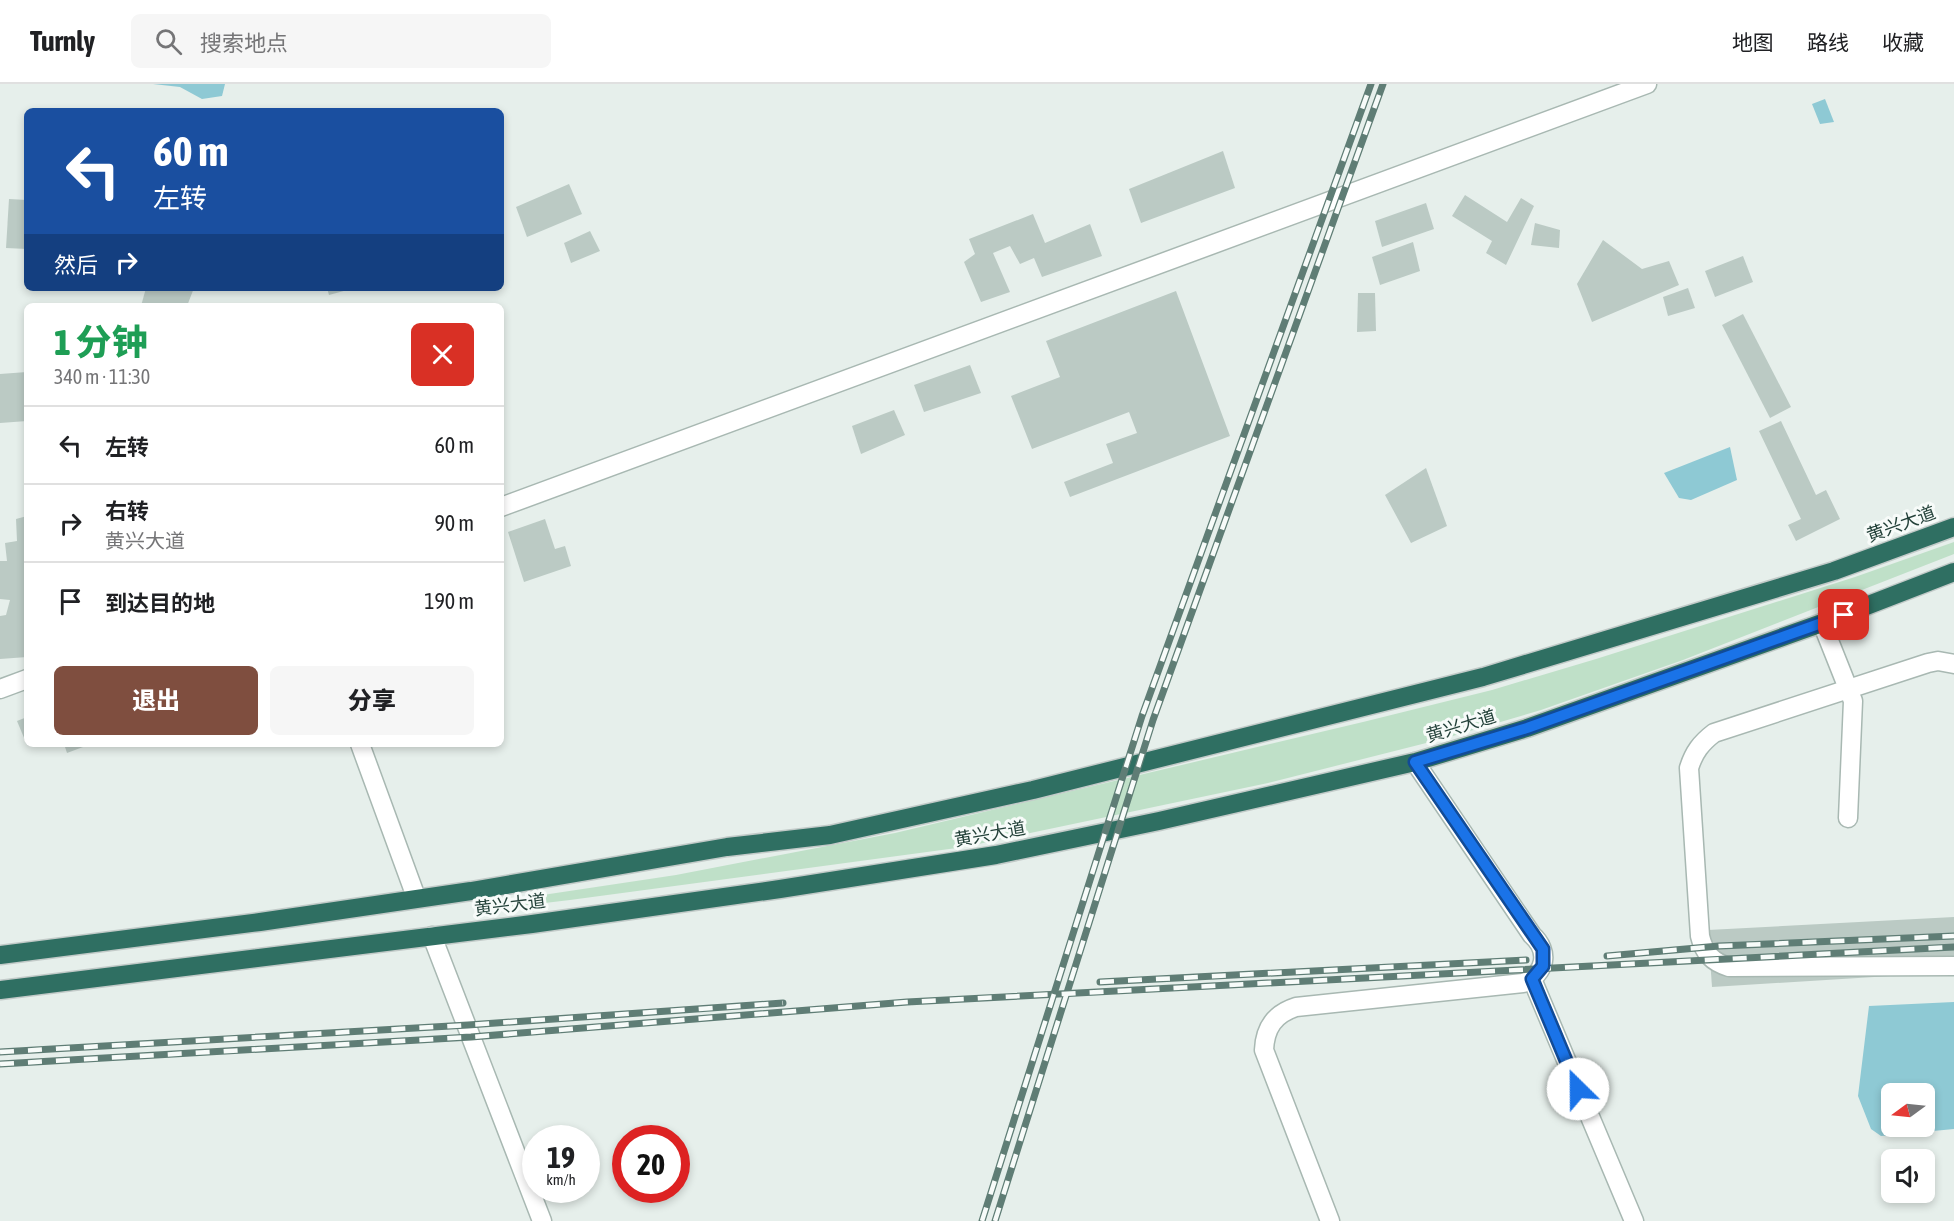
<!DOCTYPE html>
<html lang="zh">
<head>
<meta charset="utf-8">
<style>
	:root { --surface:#fff; --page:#f6f6f6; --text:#202124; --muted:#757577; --line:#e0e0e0; --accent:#7f4e3f }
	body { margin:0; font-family:"Asap Condensed","Noto Sans SC",sans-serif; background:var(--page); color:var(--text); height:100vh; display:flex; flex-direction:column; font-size:22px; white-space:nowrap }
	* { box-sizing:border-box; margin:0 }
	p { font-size:20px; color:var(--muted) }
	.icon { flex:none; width:33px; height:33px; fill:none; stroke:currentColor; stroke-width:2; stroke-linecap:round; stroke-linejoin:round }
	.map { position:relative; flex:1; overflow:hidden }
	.sheet { position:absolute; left:24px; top:219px; width:480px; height:444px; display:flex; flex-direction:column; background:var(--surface); border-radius:9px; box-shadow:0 3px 9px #0003 }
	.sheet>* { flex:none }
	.hud { position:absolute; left:24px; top:24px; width:480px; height:183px; border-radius:9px; box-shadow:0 3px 9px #0003; background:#1a4fa0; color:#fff; overflow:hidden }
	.needle { width:39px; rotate:255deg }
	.fabs { position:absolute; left:1881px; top:999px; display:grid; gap:12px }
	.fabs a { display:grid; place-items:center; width:54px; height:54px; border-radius:9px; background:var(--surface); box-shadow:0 3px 9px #0003; font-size:30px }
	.speed { position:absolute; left:522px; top:1041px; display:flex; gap:12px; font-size:30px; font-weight:700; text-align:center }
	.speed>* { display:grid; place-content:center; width:78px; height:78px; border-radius:50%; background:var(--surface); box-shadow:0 3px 9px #0003; line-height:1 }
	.speed small { font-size:15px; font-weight:400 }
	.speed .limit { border:9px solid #d22; background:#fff; color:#111 }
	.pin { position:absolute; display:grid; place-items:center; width:51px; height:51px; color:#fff; margin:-26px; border-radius:12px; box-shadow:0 3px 9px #0006 }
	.me { position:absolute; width:66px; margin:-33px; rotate:337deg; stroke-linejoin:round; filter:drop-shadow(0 0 4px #0008) }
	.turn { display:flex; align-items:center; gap:21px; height:126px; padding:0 30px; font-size:27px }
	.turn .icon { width:78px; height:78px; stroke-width:2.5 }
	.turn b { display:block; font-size:42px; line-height:51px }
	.then { display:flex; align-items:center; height:57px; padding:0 30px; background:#0003; gap:12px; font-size:22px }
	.round { display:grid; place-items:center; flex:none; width:63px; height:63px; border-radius:9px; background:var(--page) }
	.head { display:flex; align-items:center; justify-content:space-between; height:102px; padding:0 30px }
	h1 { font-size:36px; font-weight:800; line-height:45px; color:#1e9e55 }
	.cta { display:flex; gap:12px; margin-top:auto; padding:12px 30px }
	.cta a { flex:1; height:69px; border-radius:9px; background:var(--accent); color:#fff; font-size:24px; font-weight:800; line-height:69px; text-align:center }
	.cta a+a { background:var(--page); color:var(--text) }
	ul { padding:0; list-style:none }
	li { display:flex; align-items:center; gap:18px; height:78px; padding:0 30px; border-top:2px solid var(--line) }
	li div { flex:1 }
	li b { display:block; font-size:22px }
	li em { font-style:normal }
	header { display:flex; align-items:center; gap:36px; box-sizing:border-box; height:84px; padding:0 30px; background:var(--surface); border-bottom:2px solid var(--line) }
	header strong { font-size:28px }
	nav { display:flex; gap:33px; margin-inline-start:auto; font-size:21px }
	.search { width:420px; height:54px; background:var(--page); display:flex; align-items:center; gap:15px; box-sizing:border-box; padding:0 21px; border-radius:9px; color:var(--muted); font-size:22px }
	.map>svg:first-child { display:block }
	.green { fill:#bfe0c8 }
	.water { fill:#8ec9d4; fill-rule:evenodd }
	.building { fill:#bbcac4 }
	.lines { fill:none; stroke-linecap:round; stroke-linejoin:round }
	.minor-casing { stroke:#a8b8b2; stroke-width:21 }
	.highway-casing { stroke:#c2cac8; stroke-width:21 }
	.minor { stroke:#fff; stroke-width:18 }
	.highway { stroke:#2f6f62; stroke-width:18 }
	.rail-casing { stroke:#5f7d75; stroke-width:7 }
	.rail { stroke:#f7fbf9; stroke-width:4.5; stroke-dasharray:14; stroke-linecap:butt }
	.route-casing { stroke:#114b97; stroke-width:15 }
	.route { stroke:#1a73e8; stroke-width:10 }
	.labels { text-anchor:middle; stroke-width:6; stroke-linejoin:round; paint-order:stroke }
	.street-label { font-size:18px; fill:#24423a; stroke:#f7fbf9 }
</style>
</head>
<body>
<header>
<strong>Turnly</strong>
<div class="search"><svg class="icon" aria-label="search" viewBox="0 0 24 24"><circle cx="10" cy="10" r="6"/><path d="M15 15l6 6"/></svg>搜索地点</div>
<nav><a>地图</a><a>路线</a><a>收藏</a></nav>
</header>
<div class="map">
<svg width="1954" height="1137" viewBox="0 0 1954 1137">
	<rect width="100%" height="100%" fill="#e6efeb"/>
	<path class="green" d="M1954 458V470L1683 576 1541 626 1446 654 1268 699 964 763 570 816 511 823 508 820 516 815 676 791 895 749 1363 638 1492 606 1596 575 1855 493Z"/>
	<g class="water">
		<path d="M153 0H225L222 12 202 15 180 3Z"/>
		<path d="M1825 15 1834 38 1820 40 1812 20Z"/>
		<path d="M1730 363 1737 396 1691 416 1679 414 1664 389Z"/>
		<path d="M1954 918V1045L1881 1052 1871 1045 1858 1012 1869 922ZM1892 1010H1924V1042H1892Z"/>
	</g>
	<g class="building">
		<path d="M1223 67 1235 104 1141 139 1129 105Z"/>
		<path d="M569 100 582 130 527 153 516 123Z"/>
		<path d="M1465 111 1507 138 1521 114 1534 122 1506 181 1486 169 1492 157 1452 132Z"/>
		<path d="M9 115 27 116V165L6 164Z"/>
		<path d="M1426 119 1434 145 1382 163 1375 137Z"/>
		<path d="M1033 130 1045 159 1090 140 1102 172 1042 193 1034 174 1020 180 1010 162 993 169 1010 208 981 218 964 178 975 170 969 155Z"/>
		<path d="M1535 139 1560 146 1559 164 1531 161Z"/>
		<path d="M590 147 600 167 571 179 564 159Z"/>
		<path d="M1603 156 1642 185 1669 177 1679 201 1592 238 1577 200Z"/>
		<path d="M1413 158 1420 187 1380 201 1372 173Z"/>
		<path d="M1743 172 1753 198 1715 213 1705 187Z"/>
		<path d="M146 204H194L187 222H141Z"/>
		<path d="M327 204H351V205L329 211Z"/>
		<path d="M1688 204 1695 224 1668 232 1663 213Z"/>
		<path d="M1176 207 1230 352 1070 413 1064 398 1113 379 1106 360 1137 349 1129 328 1032 365 1011 312 1060 293 1046 257Z"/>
		<path d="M1358 209H1375L1376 247 1357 248Z"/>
		<path d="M1743 230 1791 323 1770 334 1722 241Z"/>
		<path d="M970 281 981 309 924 328 914 301Z"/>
		<path d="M27 288V337L0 339V290Z"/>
		<path d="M894 326 905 351 861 370 852 342Z"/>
		<path d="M1781 337 1816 411 1826 406 1840 435 1796 457 1788 441 1801 435 1759 347Z"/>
		<path d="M1426 384 1447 442 1411 459 1385 411Z"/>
		<path d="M27 432V573L0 575V532L6 531 10 516 0 515V477H7L5 459 17 457 16 435Z"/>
		<path d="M545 435 555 465 565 462 571 482 524 498 508 448Z"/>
		<path d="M27 633V661L17 637Z"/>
		<path d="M64 660H91L67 669Z"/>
		<path d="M1954 833V888L1712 903 1708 846Z"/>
	</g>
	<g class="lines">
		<defs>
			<g id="minor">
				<path d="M501 423 1647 0"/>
				<path d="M1822 539 1853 617 1848 734"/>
				<path d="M1954 580 1938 577 1928 579 1714 649C1701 659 1694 668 1689 684L1700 852C1704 869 1712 878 1729 883L1954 882"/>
				<path d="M0 605 27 595"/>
				<path d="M360 660 416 813"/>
				<path d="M432 852 542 1137"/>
				<path d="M1532 895 1634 1137"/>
				<path d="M1330 1137 1264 966C1265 944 1274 930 1296 923L1523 899C1546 890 1550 867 1532 851L1415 678"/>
			</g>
			<g id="highway">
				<path d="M0 871 260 838 471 807 727 763 830 751 1033 706 1483 593 1834 487 1954 443"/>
				<path d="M0 906 532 840 780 805 996 771 1159 737 1415 678 1527 644 1822 539 1954 488"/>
			</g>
		</defs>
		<use href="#minor" class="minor-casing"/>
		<use href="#highway" class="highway-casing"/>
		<use href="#minor" class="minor"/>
		<use href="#highway" class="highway"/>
		<defs>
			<g id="rail">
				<path d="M1607 872 1719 862 1954 852"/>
				<path d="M1100 898 1526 876"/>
				<path d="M0 968 468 941 783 919"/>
				<path d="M0 980 471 953 907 918 1954 863"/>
				<path d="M982 1137 1142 632 1371 0"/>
				<path d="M995 1137 1153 636 1383 0"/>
			</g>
		</defs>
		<use href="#rail" class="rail-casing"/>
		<use href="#rail" class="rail"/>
	</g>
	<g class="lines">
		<defs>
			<path id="route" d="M1578 1005 1532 895 1543 882V865L1415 678 1527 644 1844 531"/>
		</defs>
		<use href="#route" class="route-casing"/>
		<use href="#route" class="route"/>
	</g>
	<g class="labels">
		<g class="street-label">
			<text transform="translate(1901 440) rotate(-20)" y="6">黄兴大道</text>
			<text transform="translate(1461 642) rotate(-17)" y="6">黄兴大道</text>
			<text transform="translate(990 750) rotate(-10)" y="6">黄兴大道</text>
			<text transform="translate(510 821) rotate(-7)" y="6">黄兴大道</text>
		</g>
	</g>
</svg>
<div class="fabs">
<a><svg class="needle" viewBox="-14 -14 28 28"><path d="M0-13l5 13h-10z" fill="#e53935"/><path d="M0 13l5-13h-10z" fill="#757577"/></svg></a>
<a><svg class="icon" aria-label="sound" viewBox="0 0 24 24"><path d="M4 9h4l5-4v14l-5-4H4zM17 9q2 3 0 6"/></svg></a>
</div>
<div class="speed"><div>19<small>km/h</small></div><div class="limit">20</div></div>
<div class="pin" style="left:1844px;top:531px;background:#d93025"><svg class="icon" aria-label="arrive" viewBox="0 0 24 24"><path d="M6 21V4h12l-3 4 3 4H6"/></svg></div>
<svg class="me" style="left:1578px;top:1005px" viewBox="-20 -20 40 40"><circle r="19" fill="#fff"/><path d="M0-13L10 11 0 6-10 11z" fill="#1a73e8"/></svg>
<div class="hud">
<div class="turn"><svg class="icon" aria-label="left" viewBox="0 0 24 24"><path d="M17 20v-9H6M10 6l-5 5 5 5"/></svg><div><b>60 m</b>左转</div></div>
<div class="then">然后<svg class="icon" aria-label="right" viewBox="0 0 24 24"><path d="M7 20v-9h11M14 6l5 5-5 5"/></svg></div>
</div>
<section class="sheet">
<div class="head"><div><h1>1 分钟</h1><p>340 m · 11:30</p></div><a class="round" style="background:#d93025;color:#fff"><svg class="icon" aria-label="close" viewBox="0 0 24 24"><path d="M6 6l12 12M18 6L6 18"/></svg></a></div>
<ul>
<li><svg class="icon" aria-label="left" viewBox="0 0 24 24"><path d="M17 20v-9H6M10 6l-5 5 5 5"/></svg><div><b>左转</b></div><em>60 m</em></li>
<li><svg class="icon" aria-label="right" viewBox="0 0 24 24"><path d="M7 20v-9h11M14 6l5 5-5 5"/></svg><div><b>右转</b><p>黄兴大道</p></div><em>90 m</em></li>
<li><svg class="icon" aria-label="arrive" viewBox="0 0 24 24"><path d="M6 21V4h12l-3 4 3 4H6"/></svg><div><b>到达目的地</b></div><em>190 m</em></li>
</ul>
<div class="cta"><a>退出</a><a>分享</a></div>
</section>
</div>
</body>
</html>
